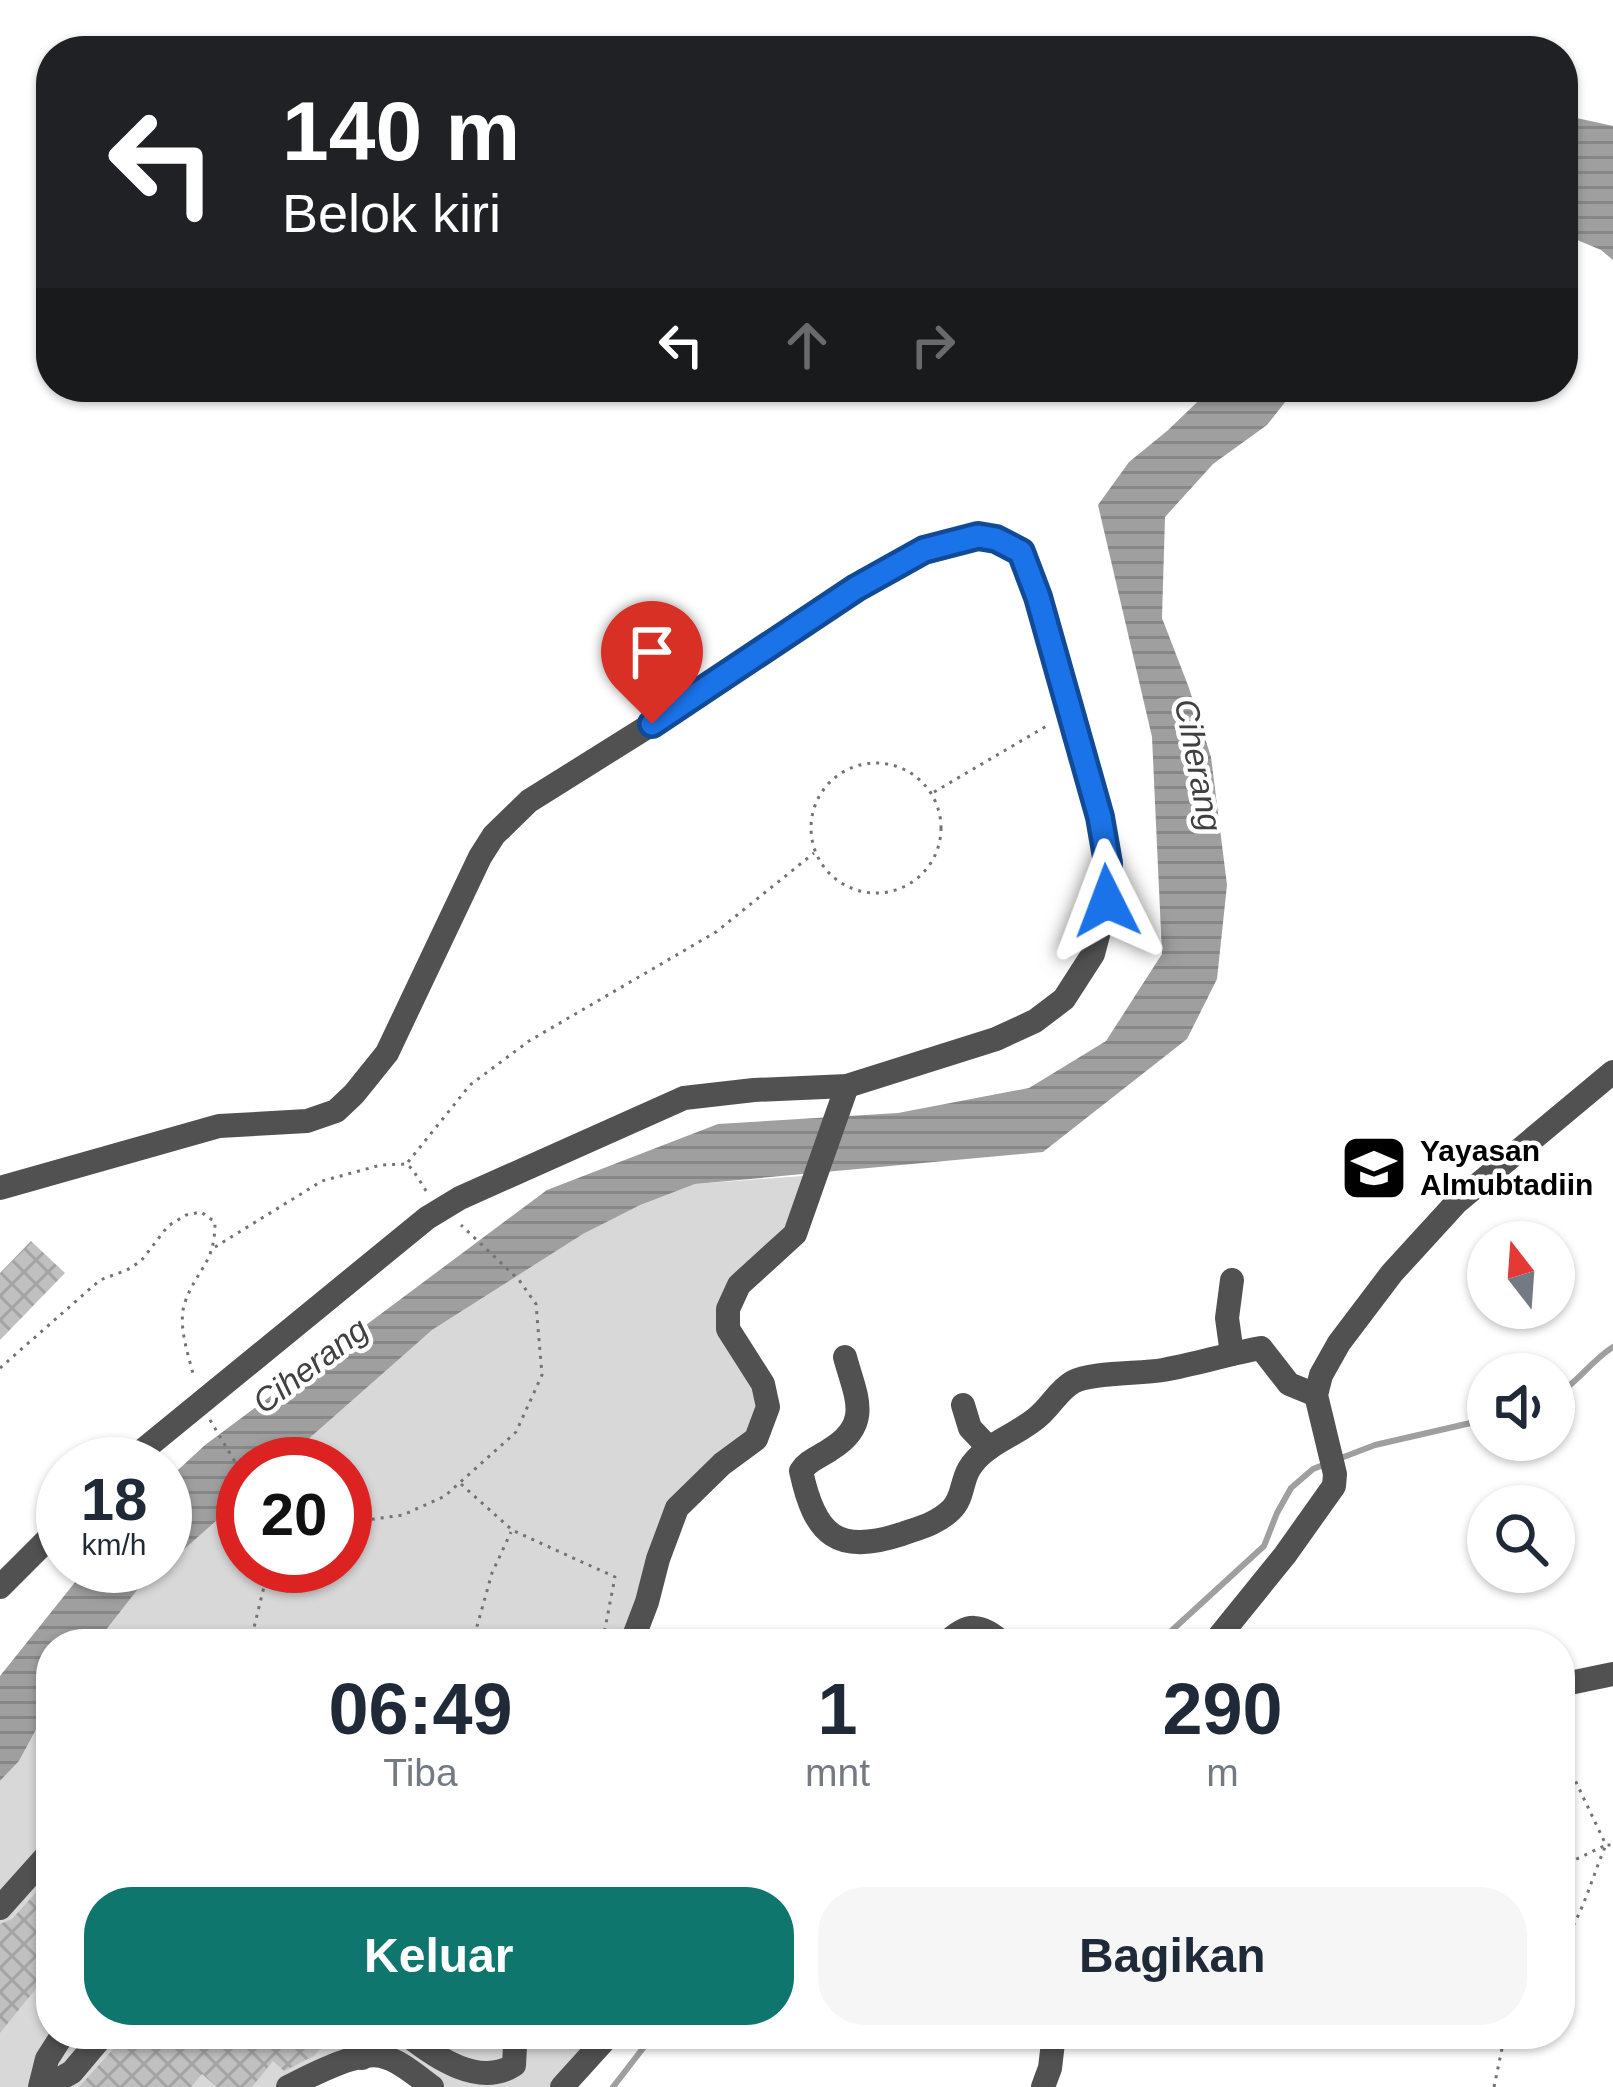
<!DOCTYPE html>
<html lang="id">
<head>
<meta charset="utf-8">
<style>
	:root { --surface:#fff; --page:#f6f6f7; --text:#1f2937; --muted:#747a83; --accent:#0f766e }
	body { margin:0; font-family:Helvetica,sans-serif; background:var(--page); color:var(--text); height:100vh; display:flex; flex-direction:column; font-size:45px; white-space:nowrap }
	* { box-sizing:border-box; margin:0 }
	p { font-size:39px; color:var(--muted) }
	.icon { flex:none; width:66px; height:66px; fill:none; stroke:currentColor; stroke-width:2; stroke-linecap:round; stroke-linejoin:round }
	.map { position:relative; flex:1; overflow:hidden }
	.drawer { position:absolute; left:36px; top:1629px; width:1539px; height:420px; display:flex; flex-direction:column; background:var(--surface); border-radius:48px; box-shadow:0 3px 9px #0004 }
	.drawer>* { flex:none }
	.hud { position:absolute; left:36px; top:36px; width:1542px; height:366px; border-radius:48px; box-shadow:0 3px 9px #0004; background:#202124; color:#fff; overflow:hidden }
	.needle { width:78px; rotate:343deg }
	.buttons { position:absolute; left:1467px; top:1221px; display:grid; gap:24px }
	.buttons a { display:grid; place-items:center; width:108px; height:108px; border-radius:50%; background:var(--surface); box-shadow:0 3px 9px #0004; font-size:60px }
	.speed { position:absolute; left:36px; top:1437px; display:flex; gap:24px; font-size:60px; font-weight:700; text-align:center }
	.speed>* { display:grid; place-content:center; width:156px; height:156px; border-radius:50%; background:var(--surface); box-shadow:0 3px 9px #0004; line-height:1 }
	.speed small { font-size:30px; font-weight:400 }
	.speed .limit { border:18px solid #d22; background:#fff; color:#111 }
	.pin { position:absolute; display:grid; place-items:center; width:102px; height:102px; color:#fff; margin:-123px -51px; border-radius:50% 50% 50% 0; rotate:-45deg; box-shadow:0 0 12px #0007 }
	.pin .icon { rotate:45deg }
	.me { position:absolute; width:132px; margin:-66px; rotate:357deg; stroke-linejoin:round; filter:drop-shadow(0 0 9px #0008) }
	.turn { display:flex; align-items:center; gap:42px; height:252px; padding:0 48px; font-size:54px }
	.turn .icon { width:156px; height:156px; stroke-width:2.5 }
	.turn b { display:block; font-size:84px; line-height:102px }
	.lanes { display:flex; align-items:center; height:114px; padding:0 48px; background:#0003; justify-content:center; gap:60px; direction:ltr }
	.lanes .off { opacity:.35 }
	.eta { display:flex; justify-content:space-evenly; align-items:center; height:204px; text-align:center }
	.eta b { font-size:72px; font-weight:600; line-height:84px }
	.button { display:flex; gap:24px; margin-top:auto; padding:24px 48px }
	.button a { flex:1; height:138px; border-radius:48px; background:var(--accent); color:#fff; font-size:48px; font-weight:600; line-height:138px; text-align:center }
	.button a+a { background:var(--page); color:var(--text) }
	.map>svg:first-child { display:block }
	.park { fill:#d8d8d8 }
	.water { fill:url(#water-rules) }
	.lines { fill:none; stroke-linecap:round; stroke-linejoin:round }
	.stream { stroke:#9f9f9f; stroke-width:6 }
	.building { fill:url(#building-cross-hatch) }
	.path { stroke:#737373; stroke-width:3; stroke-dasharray:3 6; stroke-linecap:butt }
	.minor { stroke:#515151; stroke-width:24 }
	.route-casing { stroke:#114b97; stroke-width:30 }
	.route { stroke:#1a73e8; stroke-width:21 }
	.labels { text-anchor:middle; stroke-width:9; stroke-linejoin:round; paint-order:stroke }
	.poi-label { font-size:30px; font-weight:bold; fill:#000; stroke:#fff; text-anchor:start }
	.water-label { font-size:33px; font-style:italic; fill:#404040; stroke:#fff }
</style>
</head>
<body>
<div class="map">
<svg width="1613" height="2087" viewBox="0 0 1613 2087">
	<defs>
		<pattern id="water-rules" width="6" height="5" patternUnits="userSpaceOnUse" patternTransform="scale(3)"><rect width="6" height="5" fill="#9f9f9f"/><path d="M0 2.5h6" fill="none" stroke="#878787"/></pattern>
		<pattern id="building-cross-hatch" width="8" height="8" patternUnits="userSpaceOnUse" patternTransform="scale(3)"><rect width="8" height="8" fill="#c0c0c0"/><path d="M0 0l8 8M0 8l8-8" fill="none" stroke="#a3a3a3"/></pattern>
	</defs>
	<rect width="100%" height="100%" fill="#fff"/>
	<g class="park">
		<path d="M816 1175 795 1234 728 1309 763 1384 756 1439 677 1508 631 1644H95L138 1589 243 1490V1566H345V1464H271L432 1330 583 1234 640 1204 695 1184Z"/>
		<path d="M51 1702V2034H610L562 2087H432L380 2056 288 2087H0V1781L19 1761Z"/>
	</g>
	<g class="water">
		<path d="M1563 115 1613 126V260L1601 250 1563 234Z"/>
		<path d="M1213 387H1297L1267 425 1213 464 1165 517 1162 618 1189 688 1211 757 1227 885 1217 979 1187 1039 1043 1152 695 1184 640 1205 583 1234 432 1330 280 1464H243V1497L165 1566V1482L205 1445 547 1190 718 1124 898 1113 1029 1088 1106 1041 1162 954 1152 737 1098 505 1129 462 1167 431Z"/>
		<path d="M88 1566H165L138 1589 95 1644H51V1702L19 1761 0 1781V1676Z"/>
	</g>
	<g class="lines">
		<g class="stream">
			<path d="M1554 1397C1576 1384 1591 1361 1613 1347"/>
			<path d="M1341 1458 1375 1445 1488 1419"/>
			<path d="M1157 1644 1264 1546 1277 1513 1291 1488 1313 1469 1323 1465"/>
			<path d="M613 2087 654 2034"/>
		</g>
	</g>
	<g class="building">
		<path d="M31 1241 65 1273 0 1340V1273Z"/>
		<path d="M51 1876V1970L0 2033V1924L12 1919Z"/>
		<path d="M120 2034H333L314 2056 284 2071 273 2061 252 2087H217L202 2074 191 2087H79L117 2045Z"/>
	</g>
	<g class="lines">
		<g class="path">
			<circle cx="876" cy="828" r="65"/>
			<path d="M934 792 1050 724"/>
			<path d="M408 1162 470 1085 529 1041 716 932 814 853"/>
			<path d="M215 1247 322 1181 381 1165 407 1164 413 1170 428 1194"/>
			<path d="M0 1368 100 1280 127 1270 141 1261 168 1226 186 1215 201 1212 215 1222C215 1264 198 1267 185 1302 177 1325 189 1356 194 1378"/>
			<path d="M210 1420 243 1475"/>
			<path d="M461 1484 512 1530 615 1577 602 1644"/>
			<path d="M345 1523 403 1515 445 1496 516 1432 542 1375 536 1304 519 1280 461 1225"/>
			<path d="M250 1644 269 1566"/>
			<path d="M472 1644 492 1573 511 1532"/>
			<path d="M1564 1757 1606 1845H1613"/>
			<path d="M1560 1867 1606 1845C1591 1879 1583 1916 1560 1946"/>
			<path d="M1494 2087 1505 2034"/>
		</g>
		<g class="minor">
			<path d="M0 1188 219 1126 307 1121 336 1111 354 1094 387 1053 480 857 494 835 529 801 652 724 856 588 924 550 956 540 978 536 996 539 1021 552 1038 597 1100 817 1109 863 1107 901 1093 954 1064 999 1035 1021 996 1039 847 1086 754 1090 684 1098 460 1198 427 1218 126 1464"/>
			<path d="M1232 1354 1227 1318 1232 1280"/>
			<path d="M845 1357C855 1395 873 1423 831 1449 820 1457 808 1460 801 1471 815 1536 837 1555 902 1534 919 1528 938 1523 951 1510 963 1499 961 1483 969 1469 985 1442 1020 1435 1041 1414 1052 1404 1059 1390 1073 1382 1091 1372 1140 1374 1163 1370 1196 1364 1228 1354 1261 1348L1289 1384 1316 1395"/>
			<path d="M963 1405 970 1428 989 1448"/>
			<path d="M0 1587 63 1524"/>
			<path d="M631 1644 647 1602 658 1559 677 1508 722 1464 756 1439 768 1407 763 1384 728 1329V1309L739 1285 795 1234 847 1086"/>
			<path d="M945 1644C969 1622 979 1623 1004 1644"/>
			<path d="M1213 1644 1285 1555 1334 1486 1335 1474 1316 1395 1321 1375 1339 1343 1392 1273 1457 1202 1613 1072"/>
			<path d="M1560 1685 1613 1674"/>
			<path d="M0 1908 51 1851"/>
			<path d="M353 2034 362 2058"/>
			<path d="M406 2034C437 2059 480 2087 514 2065L515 2046 510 2034"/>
			<path d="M40 2087 47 2059 63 2034"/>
			<path d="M46 2087 72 2072 104 2034"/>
			<path d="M288 2087C310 2076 356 2051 381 2056 399 2060 417 2076 432 2087"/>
			<path d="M562 2087 610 2034"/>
			<path d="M1043 2087 1050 2068 1054 2034"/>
		</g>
	</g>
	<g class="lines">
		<defs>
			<path id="route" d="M652 724 856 588 924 550 978 536 996 539 1021 552 1038 597 1100 817 1108 863 1107 901"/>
		</defs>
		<use href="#route" class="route-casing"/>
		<use href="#route" class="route"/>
	</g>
	<defs>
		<symbol id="school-square" viewBox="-11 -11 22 22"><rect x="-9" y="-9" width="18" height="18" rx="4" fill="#000" stroke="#fff"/><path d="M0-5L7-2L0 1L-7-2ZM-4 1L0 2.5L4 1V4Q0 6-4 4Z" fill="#fff"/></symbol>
	</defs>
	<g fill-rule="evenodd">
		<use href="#school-square" x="1336" y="1130" width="76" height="76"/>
	</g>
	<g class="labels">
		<g class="poi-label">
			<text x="1420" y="1161">Yayasan<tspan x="1420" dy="34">Almubtadiin</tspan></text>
		</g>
		<g class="water-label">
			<text transform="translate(1199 765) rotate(79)" y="12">Ciherang</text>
			<text transform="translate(310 1365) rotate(-37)" y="12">Ciherang</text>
		</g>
	</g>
</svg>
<div class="buttons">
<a><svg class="needle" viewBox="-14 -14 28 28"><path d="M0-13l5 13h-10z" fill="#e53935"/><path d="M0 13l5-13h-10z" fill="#747a83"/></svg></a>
<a><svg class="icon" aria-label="sound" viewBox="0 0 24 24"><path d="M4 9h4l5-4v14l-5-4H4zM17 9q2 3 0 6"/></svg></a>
<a><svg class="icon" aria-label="search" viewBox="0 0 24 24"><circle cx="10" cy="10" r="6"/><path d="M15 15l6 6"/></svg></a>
</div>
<div class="speed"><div>18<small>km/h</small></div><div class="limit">20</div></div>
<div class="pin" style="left:652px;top:724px;background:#d93025"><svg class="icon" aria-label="arrive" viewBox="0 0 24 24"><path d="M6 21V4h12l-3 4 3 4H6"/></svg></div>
<svg class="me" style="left:1107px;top:901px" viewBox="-20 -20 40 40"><path d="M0-17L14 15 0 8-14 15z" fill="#1a73e8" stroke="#fff" stroke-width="4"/></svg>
<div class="hud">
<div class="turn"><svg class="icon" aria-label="left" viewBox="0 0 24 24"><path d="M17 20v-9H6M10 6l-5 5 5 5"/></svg><div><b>140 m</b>Belok kiri</div></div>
<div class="lanes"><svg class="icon" aria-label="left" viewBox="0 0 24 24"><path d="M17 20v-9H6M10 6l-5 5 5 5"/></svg><svg class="icon off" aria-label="ahead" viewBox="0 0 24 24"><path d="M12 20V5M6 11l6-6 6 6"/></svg><svg class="icon off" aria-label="right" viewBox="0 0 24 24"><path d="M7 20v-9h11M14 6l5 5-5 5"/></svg></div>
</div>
<section class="drawer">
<div class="eta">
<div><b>06:49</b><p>Tiba</p></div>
<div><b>1</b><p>mnt</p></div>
<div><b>290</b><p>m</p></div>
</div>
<div class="button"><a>Keluar</a><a>Bagikan</a></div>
</section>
</div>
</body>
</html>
